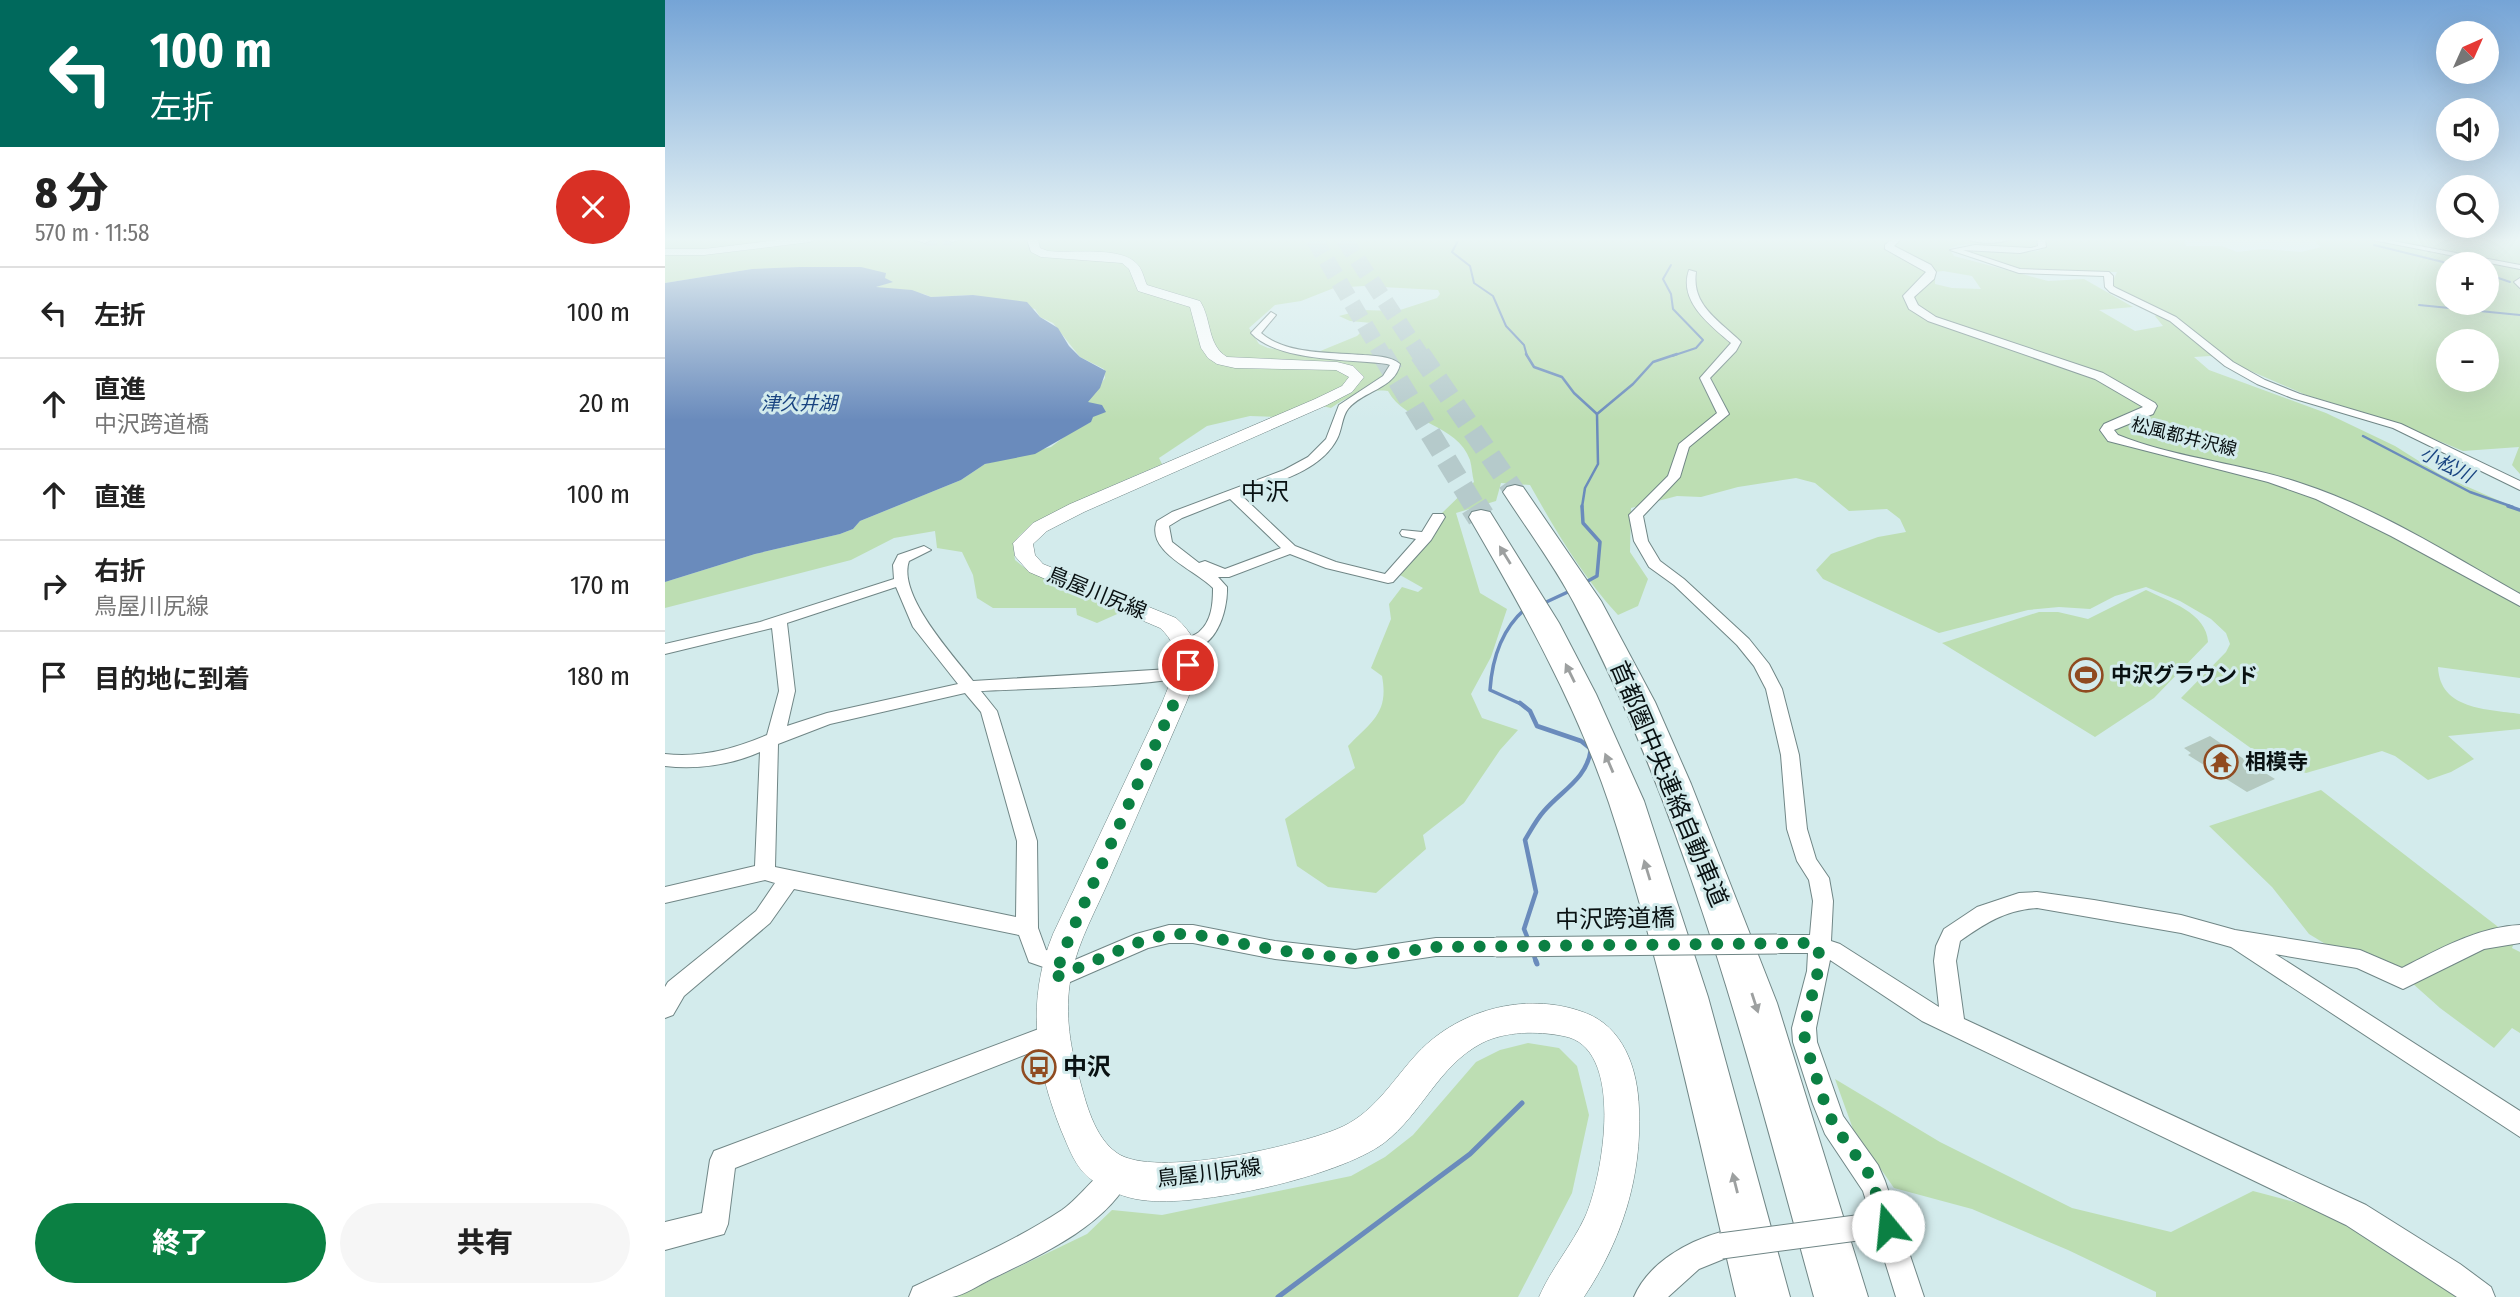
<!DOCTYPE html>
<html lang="ja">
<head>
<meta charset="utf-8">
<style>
	:root { --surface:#fff; --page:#f6f6f6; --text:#222; --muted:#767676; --line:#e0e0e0; --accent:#0b8043 }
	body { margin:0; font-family:"Fira Sans Condensed","Noto Sans JP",sans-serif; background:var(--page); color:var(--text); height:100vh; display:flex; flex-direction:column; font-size:26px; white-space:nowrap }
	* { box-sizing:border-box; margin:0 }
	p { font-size:23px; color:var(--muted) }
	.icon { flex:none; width:38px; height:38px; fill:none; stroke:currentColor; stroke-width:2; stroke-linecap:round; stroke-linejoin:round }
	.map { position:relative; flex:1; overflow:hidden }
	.details { display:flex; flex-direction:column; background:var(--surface); width:665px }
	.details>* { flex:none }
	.hud { background:#00695c; color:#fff; overflow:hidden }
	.needle { width:46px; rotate:45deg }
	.controls { position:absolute; left:1771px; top:21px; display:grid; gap:14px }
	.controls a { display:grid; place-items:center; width:63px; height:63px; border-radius:50%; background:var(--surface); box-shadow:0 7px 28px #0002; font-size:35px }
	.pin { position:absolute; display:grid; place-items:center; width:60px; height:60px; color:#fff; margin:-30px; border:4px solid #fff; border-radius:50%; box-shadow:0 2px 7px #0007 }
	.me { position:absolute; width:77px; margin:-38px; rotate:343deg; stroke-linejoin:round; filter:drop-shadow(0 0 5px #0008) }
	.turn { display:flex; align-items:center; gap:24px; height:147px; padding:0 35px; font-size:32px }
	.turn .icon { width:91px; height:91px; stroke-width:2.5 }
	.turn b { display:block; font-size:49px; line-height:60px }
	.round { display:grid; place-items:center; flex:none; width:74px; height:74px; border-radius:37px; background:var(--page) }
	.summary { display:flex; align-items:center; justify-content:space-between; height:119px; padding:0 35px }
	h1 { font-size:42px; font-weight:800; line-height:52px }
	.cta { display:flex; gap:14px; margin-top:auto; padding:14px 35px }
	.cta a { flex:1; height:80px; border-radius:42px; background:var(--accent); color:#fff; font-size:28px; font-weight:800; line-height:80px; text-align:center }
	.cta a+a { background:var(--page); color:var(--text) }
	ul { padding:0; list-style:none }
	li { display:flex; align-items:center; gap:21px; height:91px; padding:0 35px; border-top:2px solid var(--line) }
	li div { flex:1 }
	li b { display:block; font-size:26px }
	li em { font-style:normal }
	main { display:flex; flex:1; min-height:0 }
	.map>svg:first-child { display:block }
	.green { fill:#bddeb3; fill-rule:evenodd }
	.water { fill:#6a8bbc }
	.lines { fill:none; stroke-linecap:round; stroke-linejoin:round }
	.stream-far4 { stroke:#6a8bbc; stroke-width:2 }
	.stream-far3 { stroke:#6a8bbc; stroke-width:2.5 }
	.stream-far2 { stroke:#6a8bbc; stroke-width:3.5 }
	.stream-far1 { stroke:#6a8bbc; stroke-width:4.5 }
	.stream { stroke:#6a8bbc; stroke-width:5 }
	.building { fill:#b4c9c0 }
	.secondary-tunnel { stroke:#b5cacb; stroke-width:12; stroke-dasharray:12 6; stroke-linecap:butt }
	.motorway-tunnel-far2 { stroke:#b5cacb; stroke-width:17; stroke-dasharray:17 8; stroke-linecap:butt }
	.motorway-tunnel-far1 { stroke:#b5cacb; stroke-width:21; stroke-dasharray:21 10; stroke-linecap:butt }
	.motorway-tunnel { stroke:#b5cacb; stroke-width:28; stroke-dasharray:28 14; stroke-linecap:butt }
	.minor-casing { stroke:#708686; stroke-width:2 }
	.tertiary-casing { stroke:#708686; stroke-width:2 }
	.secondary-casing { stroke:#708686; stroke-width:1 }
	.motorway-casing { stroke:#708686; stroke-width:2 }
	.minor { fill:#fff; fill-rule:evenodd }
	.tertiary { fill:#fff; fill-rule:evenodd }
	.secondary { fill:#fff; fill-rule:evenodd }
	.motorway { fill:#fff; fill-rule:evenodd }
	.minor-bridge-far1-casing { stroke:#708686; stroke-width:21; stroke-linecap:butt }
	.minor-bridge-casing { stroke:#708686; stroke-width:27; stroke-linecap:butt }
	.minor-bridge-far1 { stroke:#fff; stroke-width:19 }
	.minor-bridge { stroke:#fff; stroke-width:25 }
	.oneway { fill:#9da0a0 }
	.route { stroke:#0b8043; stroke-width:12; stroke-dasharray:0 21.6 }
	.labels { text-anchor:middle; stroke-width:6; stroke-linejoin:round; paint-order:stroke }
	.far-street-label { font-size:18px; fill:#091112; stroke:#d3ebec }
	.far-water-label { font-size:19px; font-style:italic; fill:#194481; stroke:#d3ebec }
	.street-label { font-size:21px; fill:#091112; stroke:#d3ebec }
	.poi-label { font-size:21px; font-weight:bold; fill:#091112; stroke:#d3ebec; text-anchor:start }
	.quarter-label { font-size:24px; fill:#091112; stroke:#d3ebec }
	.near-street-label { font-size:24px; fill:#091112; stroke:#d3ebec }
	.near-poi-label { font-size:24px; font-weight:bold; fill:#091112; stroke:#d3ebec; text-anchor:start }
</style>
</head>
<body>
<main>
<section class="details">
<div class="hud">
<div class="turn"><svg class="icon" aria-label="left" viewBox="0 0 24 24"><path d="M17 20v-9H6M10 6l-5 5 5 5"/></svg><div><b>100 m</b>左折</div></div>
</div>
<div class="summary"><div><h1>8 分</h1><p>570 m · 11:58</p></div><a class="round" style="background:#d93025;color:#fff"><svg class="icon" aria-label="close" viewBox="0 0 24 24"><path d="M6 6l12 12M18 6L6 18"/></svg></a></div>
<ul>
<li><svg class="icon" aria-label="left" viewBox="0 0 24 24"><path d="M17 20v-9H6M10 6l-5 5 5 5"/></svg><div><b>左折</b></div><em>100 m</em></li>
<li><svg class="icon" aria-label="ahead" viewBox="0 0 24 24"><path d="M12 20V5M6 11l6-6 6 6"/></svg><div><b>直進</b><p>中沢跨道橋</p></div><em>20 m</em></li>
<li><svg class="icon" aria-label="ahead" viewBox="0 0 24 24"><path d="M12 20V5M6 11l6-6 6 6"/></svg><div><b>直進</b></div><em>100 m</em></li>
<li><svg class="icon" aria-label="right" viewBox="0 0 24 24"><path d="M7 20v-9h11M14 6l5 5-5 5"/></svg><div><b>右折</b><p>鳥屋川尻線</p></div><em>170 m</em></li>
<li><svg class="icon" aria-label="arrive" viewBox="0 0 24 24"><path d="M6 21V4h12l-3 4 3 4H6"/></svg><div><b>目的地に到着</b></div><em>180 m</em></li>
</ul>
<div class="cta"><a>終了</a><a>共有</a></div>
</section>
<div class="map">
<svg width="1855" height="1297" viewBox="0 0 1855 1297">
	<rect width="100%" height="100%" fill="#d3ebec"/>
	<g class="green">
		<path d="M0 239H1370L1372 245C1346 261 1309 234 1284 249L1289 256 1383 281 1419 279 1468 307 1434 310 1470 331 1498 326 1490 316 1498 311 1446 285 1452 272 1357 271 1293 252 1301 250 1349 253 1373 251 1382 247 1379 239H1519L1521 246H1557L1572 252 1598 249 1636 252 1656 247 1649 241 1642 239H1855V474L1847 465 1854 447 1798 451 1729 422 1641 395 1565 362 1545 356 1529 357 1544 370 1661 413 1730 446 1776 475 1855 510V678L1773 667C1775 710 1822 709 1855 714V729L1783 736 1809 759 1786 772 1763 780 1730 756 1717 751 1641 773 1601 759 1516 698 1561 652 1565 644 1561 633 1546 619 1515 601 1481 587 1450 596 1425 609 1394 607 1363 610 1274 633 1158 579 1151 570 1166 554 1213 537 1241 532 1235 519 1222 509 1184 511 1150 483 1131 478 1073 487 1036 497 1012 496 966 508 965 552 983 579 973 606 953 615C917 576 891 531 865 485L836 483 831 501 791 513 815 593 842 609 826 657 806 694 817 718 853 730 835 750 799 803 758 835 761 849 711 893 663 887 632 866 620 819 690 768 683 746C707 721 724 713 717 676L706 668 726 619 724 604 737 587 753 592 758 588 735 575 776 524 777 513 809 482C807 475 807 467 805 460 793 424 740 423 723 391 699 389 686 395 666 408L645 403 612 417 585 416 542 426 494 458 497 464C469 477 365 518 352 539 347 546 349 552 350 560L361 569 459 611 432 623 412 615 411 608H328L312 598 308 575 297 552 272 548 270 531 229 538 186 560 0 608V582L90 554 175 534 188 529 195 521 296 480 320 464 386 447 407 431 426 422 422 402 440 378 439 369 415 357 388 323 375 317 370 309 308 295 266 297 259 294 213 288 211 287 226 282 195 267H164L87 269 0 283ZM1783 264H1822V303H1783ZM1278 271 1307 276 1316 289 1287 288 1270 284V272ZM698 286 773 290 775 294 772 298 732 311 697 310 674 316 685 321 707 323 695 330V333L692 336 648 354 603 348 594 344 584 328 610 305 636 301 669 288ZM1783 341H1822V380H1783Z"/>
		<path d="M1481 590C1503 601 1542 613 1543 642L1489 698 1430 737 1277 643 1374 612H1393L1423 619Z"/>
		<path d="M1656 790 1850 940 1847 948 1855 952V1033L1847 1028 1829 1048 1775 1008 1737 974 1711 957 1662 945 1644 934 1607 887 1544 826Z"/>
		<path d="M863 1043 894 1048 912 1066 924 1115 907 1193 853 1297H291L422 1234 447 1210 497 1215 686 1176 720 1157 748 1135 811 1062 835 1050Z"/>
		<path d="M1170 1079 1275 1142 1407 1208 1506 1232 1588 1191 1653 1208 1801 1297H1491V1292L1403 1250 1307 1209 1229 1188 1188 1129Z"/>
	</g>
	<path class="water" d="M135 267H196L221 273 220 278 228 282 211 287 247 290 266 297 308 295 362 302 375 317 393 328 404 346 415 357 441 371 435 388 423 402 437 405 441 412 428 417 426 422 370 454 320 464 296 480 195 521 188 529 175 534 90 554 0 582V283L87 269Z"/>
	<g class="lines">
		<g class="stream-far4">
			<path d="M794 239 787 252 805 266 809 283 828 296 841 326 859 345 862 356"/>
			<path d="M1709 245 1786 264"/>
			<path d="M1006 265 998 279 1006 294 1008 309 1038 340 1031 348 1007 356"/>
			<path d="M1822 274 1845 282"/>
			<path d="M1754 305 1855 315"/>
		</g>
		<g class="stream-far3">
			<path d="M861 354 869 367 897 377 909 393 932 414"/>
			<path d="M1698 436 1805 492 1848 507"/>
			<path d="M917 507 920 488 933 464 932 414 968 384 988 362 1012 354"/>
		</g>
		<g class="stream-far2">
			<path d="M917 506 918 523 935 542 932 576 921 582"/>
			<path d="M1843 506 1855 510"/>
			<path d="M877 604 905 591"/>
			<path d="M858 705 825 690C827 659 836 630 860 609"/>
		</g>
		<g class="stream-far1">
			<path d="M855 703 865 711 872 726 916 741 926 749C922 779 897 790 879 811 871 820 866 830 860 840L871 892 859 929 863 939"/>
			<path d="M868 952 871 962"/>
		</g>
		<g class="stream">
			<path d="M871 961 872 964"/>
			<path d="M613 1297 805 1154 857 1103"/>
		</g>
	</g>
	<path class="building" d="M1545 736 1589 766 1610 779 1582 792 1523 755 1526 753 1519 748Z"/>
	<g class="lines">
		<path class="secondary-tunnel" d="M260 240 287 239"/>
		<g class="motorway-tunnel-far2">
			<path d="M649 239 718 356"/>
			<path d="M679 239 756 356"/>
		</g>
		<g class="motorway-tunnel-far1">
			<path d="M717 354 810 507"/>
			<path d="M755 354 850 492"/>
		</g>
		<path class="motorway-tunnel" d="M809 506 816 517"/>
		<defs>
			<g id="minor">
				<path d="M1372 239H1380L1381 247 1355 253 1298 250 1355 269 1444 272 1448 276V286L1451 288 1511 317 1568 362 1600 380 1635 394 1736 424 1855 481V490L1728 428 1627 398 1592 384 1560 366 1505 321 1445 292 1440 287 1439 276 1354 273 1285 250 1310 245 1366 248 1373 246Z"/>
				<path d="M1703 239H1717L1855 265V269Z"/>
				<path d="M1024 270 1031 272C1026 306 1055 321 1076 342L1071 351 1045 378 1064 414 1024 447 1015 477 978 516 983 541 995 561 1019 579 1084 639 1104 664 1117 689 1134 755 1142 829 1151 859 1164 878 1168 901 1166 941 1175 944 1274 1007 1269 961 1271 946 1279 929 1312 907 1354 893 1372 892 1429 900 1516 915 1570 930 1695 950 1737 968C1774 949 1813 927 1855 925V943L1819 949 1738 989 1692 968 1610 954 1855 1111V1137L1566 947 1516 933 1372 908C1341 910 1320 923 1295 941L1291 961 1299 1019 1701 1205 1795 1264 1826 1287 1830 1297H1792L1681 1225 1257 1021 1165 960 1151 1028 1152 1042 1178 1116 1213 1165 1220 1181 1259 1297H1231L1198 1191 1160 1134 1148 1104 1128 1042 1127 1028 1142 971 1143 953H1112L1104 950 1101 944 1104 938 1112 935H1145L1148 901 1144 880 1132 861 1122 829 1116 755 1101 689 1089 666 1072 645 1009 585 984 567 969 541 964 515 1003 476 1014 444 1052 413 1035 378 1066 343C1045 325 1013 301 1024 270Z"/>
				<path d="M1855 278V288L1849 282Z"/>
				<path d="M606 312 611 315 596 333C621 355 667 352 698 355 711 356 725 356 735 364 730 389 697 391 683 409 677 416 677 430 672 439 655 472 608 483 576 495L630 546 671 562 720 574 751 539 737 536 735 533 737 530 757 532 768 514H778L780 517 766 540 728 582 723 583 661 568 625 554 564 577H553L562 587C563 611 550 656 516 648L514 645C520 639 527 637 534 632 547 621 548 603 548 588 531 570 480 552 492 521L507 512 619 470 643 457 661 439 674 405 718 376 725 365 722 364C684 359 613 362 586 333ZM565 499 616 548 560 569 540 561 534 563 507 542 504 526 517 518Z"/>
				<path d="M259 546 266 550 244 561C232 595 288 655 308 681L521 668 529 673C517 686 346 689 316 691L332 711 372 841 373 928 381 950 402 956 405 962 471 934 504 925H528L610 941 690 950 771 938H831L839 941 842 947 839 953 831 956H771L690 968 610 959 528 943H504L483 948 389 989 381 986 378 979 381 972 387 970 364 962 354 935 129 889 105 923 19 996 8 1015 0 1018V987L3 982 91 911 110 883 100 880 0 903V887L90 866 95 752C66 765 31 770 0 766V754C36 758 69 749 102 735L114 691 107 628 0 654V644L95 622 229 579 228 565 233 555ZM231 587 248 627 293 684 162 713 122 726 130 691 122 623ZM300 693 316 712 352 841 351 917 110 867 113 744 165 724Z"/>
				<path d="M387 1024 395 1027 399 1034 395 1041 70 1168 63 1224 59 1234 0 1250V1222L37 1213 45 1160 49 1151Z"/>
				<path d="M453 1161 462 1165 466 1174C446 1224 372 1257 326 1279 314 1285 300 1295 287 1297 273 1297 258 1297 244 1297L248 1287C298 1263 350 1241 397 1210 417 1196 434 1169 453 1161Z"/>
				<path d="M1056 1232 1066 1236 1070 1246 1066 1256 1034 1269 1003 1297H969C983 1263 1023 1241 1056 1232Z"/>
			</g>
			<g id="tertiary">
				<path d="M1227 239H1236L1229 246 1266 265 1271 272 1269 279 1249 297 1253 305 1271 317 1438 373 1490 403 1492 406 1488 414 1449 430 1453 435C1509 458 1576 463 1635 483 1713 508 1784 554 1855 594V606L1726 536 1651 499 1603 482 1443 441 1435 430 1439 424 1478 407 1430 379 1263 321 1244 309 1238 296 1261 272 1220 249V245Z"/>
				<path d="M1303 239H1345C1335 244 1313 244 1303 239Z"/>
			</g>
			<g id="secondary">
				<path d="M121 239H151L145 242 39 255H0V249H39Z"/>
				<path d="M247 239H265L266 240 260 243Z"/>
				<path d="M282 239H298L287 242Z"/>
				<path d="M362 239H373L375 248 383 251C407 254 457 245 473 265 478 271 479 279 482 285L535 301C547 320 542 345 562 357L672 362 688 366 699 377 687 392 662 405 419 512 382 531 368 544 370 555 378 564 511 618C542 646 535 668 521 703 495 762 470 821 444 880 431 910 414 940 407 972 399 1006 404 1044 414 1077 421 1103 429 1137 452 1153 489 1179 631 1146 672 1129 707 1115 725 1084 749 1057 790 1010 860 991 918 1012 959 1026 973 1070 974 1109 977 1177 957 1240 919 1297H874C886 1269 907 1245 920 1217 938 1177 961 1046 898 1036 872 1031 841 1031 817 1043 773 1066 757 1114 719 1143 673 1177 533 1208 477 1200 460 1198 441 1190 427 1180 410 1168 404 1148 396 1130 370 1065 361 1000 388 934L497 703C508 675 521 651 495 628L364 572 350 556 348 543 368 523 405 504 650 399 677 386 684 377 671 370 570 368 552 364 543 358 536 348 525 307 473 291 464 269 457 263 376 257 366 252Z"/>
			</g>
			<g id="motorway">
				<path d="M850 485 858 487 936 601 990 702 1026 784 1112 1003 1203 1297H1149C1084 1061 1024 821 909 603 889 565 862 529 838 492L842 487Z"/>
				<path d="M816 510 825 512 894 623 931 694 979 801 1043 997 1125 1297H1071C1032 1132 997 964 944 803 910 702 857 608 804 517L807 512Z"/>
			</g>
		</defs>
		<use href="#minor" class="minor-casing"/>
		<use href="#tertiary" class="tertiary-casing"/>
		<use href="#secondary" class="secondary-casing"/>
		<use href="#motorway" class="motorway-casing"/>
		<use href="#minor" class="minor"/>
		<use href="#tertiary" class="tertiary"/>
		<use href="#secondary" class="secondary"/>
		<use href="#motorway" class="motorway"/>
		<defs>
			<path id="minor-bridge-far1" d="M831 947 1112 944"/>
			<path id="minor-bridge" d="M1056 1246 1199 1227"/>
		</defs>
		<use href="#minor-bridge-far1" class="minor-bridge-far1-casing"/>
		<use href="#minor-bridge" class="minor-bridge-casing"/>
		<use href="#minor-bridge-far1" class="minor-bridge-far1"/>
		<use href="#minor-bridge" class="minor-bridge"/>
	</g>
	<defs><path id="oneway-solid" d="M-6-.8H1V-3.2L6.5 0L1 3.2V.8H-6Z" transform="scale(1.75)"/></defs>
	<g class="oneway">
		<use href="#oneway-solid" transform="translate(840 555) rotate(-122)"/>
		<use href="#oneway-solid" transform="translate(905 673) rotate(-116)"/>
		<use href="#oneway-solid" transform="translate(944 763) rotate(-113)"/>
		<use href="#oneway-solid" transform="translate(982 870) rotate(-107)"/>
		<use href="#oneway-solid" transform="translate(1090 1003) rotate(72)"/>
		<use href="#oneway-solid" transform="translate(1070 1183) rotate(-104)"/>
	</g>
	<linearGradient id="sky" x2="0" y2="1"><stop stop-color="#75a4d6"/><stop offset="0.57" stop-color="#ebf6f6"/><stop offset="1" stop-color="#ebf6f6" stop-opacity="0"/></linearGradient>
	<rect width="1855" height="420" fill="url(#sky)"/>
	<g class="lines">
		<path class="route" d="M523 665 509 703 406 933 389 978 479 940 504 934H528L610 950 690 959 771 947 1139 943 1154 947 1153 971 1139 1028 1140 1042 1160 1104 1169 1125 1204 1174 1223 1226"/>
	</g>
	<defs>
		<symbol id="stadium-ring" viewBox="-11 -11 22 22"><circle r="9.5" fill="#d3ebec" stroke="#904b20" stroke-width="1.5"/><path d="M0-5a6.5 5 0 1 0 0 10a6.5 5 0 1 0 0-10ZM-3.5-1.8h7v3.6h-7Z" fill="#904b20"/></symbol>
		<symbol id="temple-ring" viewBox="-11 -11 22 22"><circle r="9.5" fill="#d3ebec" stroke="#904b20" stroke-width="1.5"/><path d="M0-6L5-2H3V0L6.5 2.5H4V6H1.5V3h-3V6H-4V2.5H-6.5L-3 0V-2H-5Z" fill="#904b20"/></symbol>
		<symbol id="bus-ring" viewBox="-11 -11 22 22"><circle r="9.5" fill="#d3ebec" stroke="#904b20" stroke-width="1.5"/><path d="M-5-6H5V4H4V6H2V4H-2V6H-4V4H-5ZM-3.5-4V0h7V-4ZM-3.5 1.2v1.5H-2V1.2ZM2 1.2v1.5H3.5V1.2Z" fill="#904b20"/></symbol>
	</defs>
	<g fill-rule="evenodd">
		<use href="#stadium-ring" x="1402" y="656" width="38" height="38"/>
		<use href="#temple-ring" x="1537" y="743" width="38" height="38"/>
		<use href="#bus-ring" x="355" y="1048" width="38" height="38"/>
	</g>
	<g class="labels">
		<g class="far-street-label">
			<text transform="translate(1519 437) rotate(14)" y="6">松風都井沢線</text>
		</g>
		<g class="far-water-label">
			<text x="134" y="410">津久井湖</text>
			<text transform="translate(1782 464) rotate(27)" y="7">小松川</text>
		</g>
		<g class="street-label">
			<text transform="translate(432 593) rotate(22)" y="7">鳥屋川尻線</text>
			<text transform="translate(544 1173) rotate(-7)" y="7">鳥屋川尻線</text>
		</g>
		<g class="poi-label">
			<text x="1446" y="682">中沢グラウンド</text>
			<text x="1580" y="769">相模寺</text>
		</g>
		<g class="quarter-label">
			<text x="600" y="500">中沢</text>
		</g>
		<g class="near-street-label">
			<text transform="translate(1004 784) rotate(67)" y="8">首都圏中央連絡自動車道</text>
			<text transform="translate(950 919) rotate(-1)" y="8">中沢跨道橋</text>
		</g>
		<g class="near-poi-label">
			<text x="398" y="1075">中沢</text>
		</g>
	</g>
</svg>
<div class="controls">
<a><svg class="needle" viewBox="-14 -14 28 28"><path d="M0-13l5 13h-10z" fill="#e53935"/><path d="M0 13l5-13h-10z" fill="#767676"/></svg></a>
<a><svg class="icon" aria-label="sound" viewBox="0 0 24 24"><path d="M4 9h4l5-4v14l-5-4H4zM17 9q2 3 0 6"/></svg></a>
<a><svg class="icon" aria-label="search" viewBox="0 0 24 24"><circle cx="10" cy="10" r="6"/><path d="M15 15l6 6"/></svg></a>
<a>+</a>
<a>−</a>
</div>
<div class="pin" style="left:523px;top:665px;background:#d93025"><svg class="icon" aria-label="arrive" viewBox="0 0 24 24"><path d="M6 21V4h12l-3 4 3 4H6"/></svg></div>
<svg class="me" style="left:1223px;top:1226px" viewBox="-20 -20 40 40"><circle r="19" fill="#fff"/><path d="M0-13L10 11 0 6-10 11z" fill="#0b8043"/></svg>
</div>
</main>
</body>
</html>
